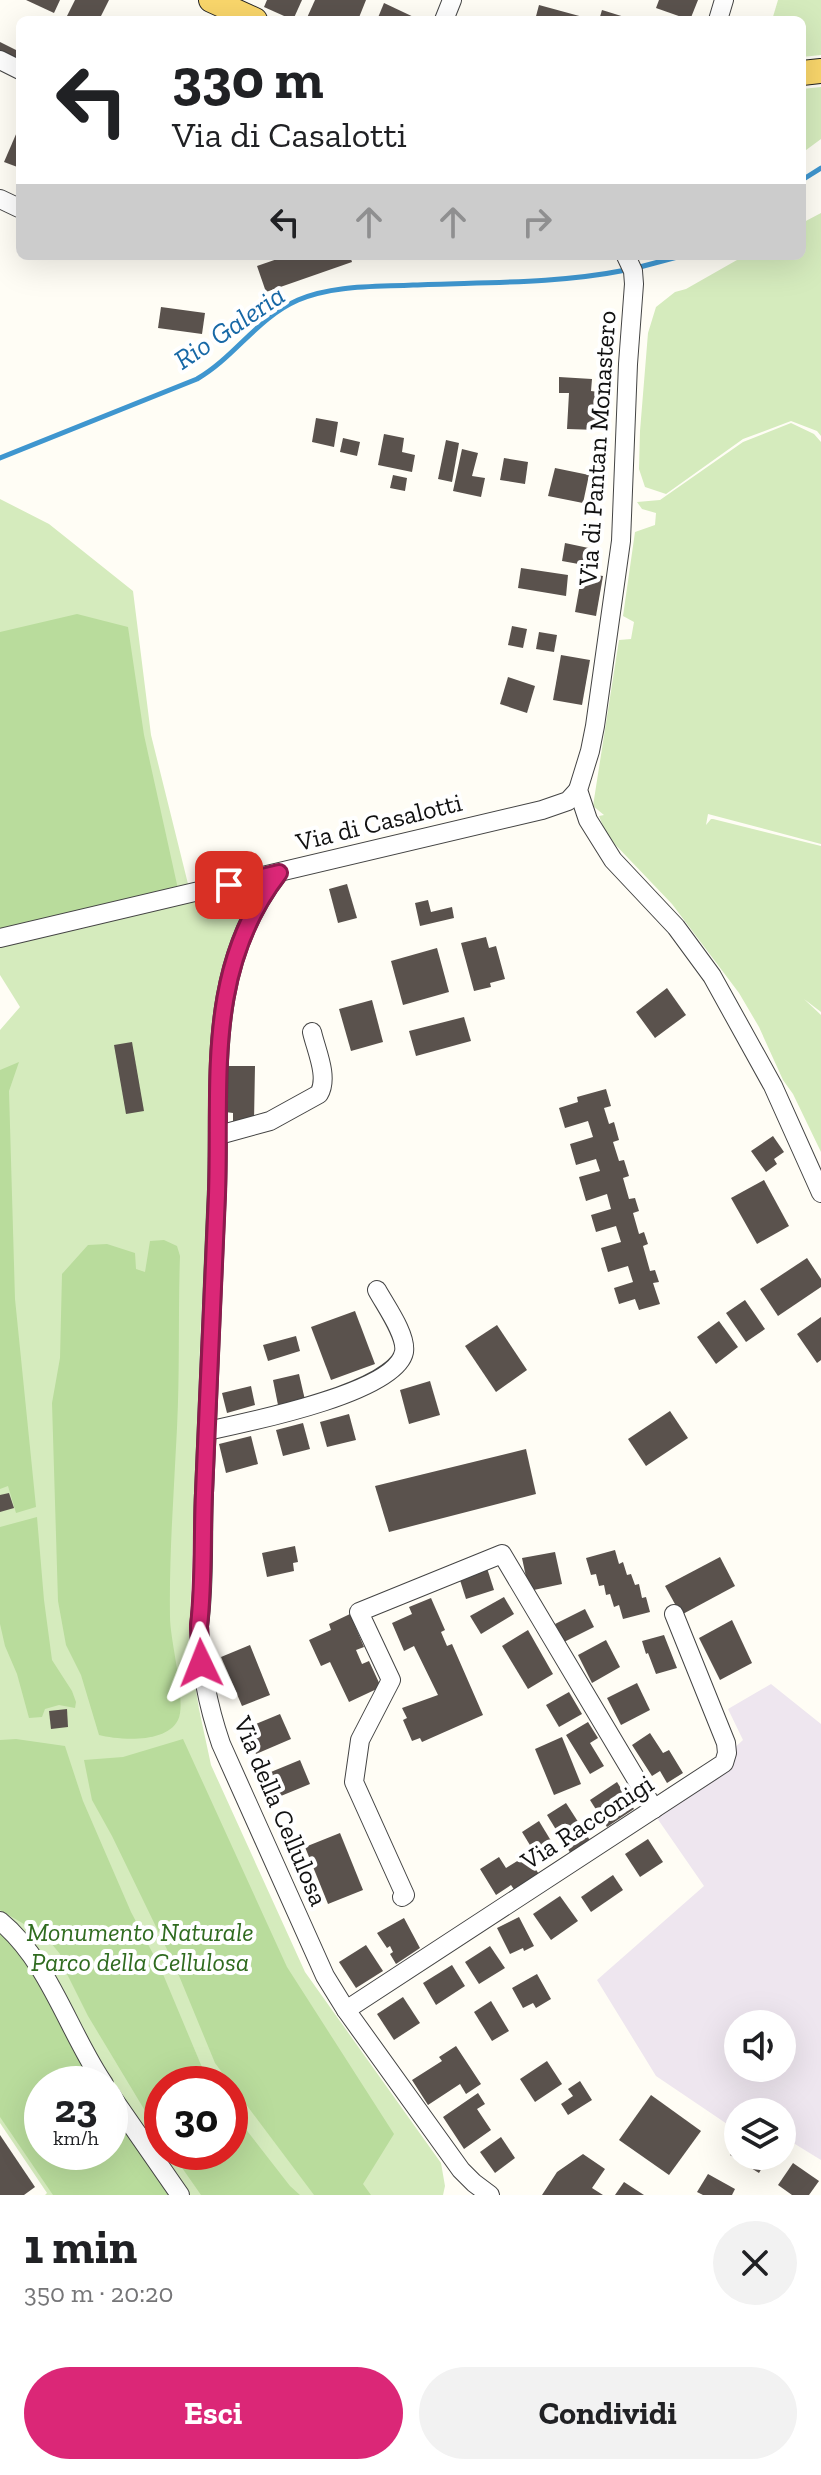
<!DOCTYPE html>
<html lang="it">
<head>
<meta charset="utf-8">
<style>
	:root { --surface:#fff; --page:#f2f2f2; --text:#202124; --muted:#757577; --accent:#db2777 }
	body { margin:0; font-family:"Zilla Slab",serif; background:var(--page); color:var(--text); height:100vh; display:flex; flex-direction:column; font-size:30px; white-space:nowrap }
	* { box-sizing:border-box; margin:0 }
	p { font-size:26px; color:var(--muted) }
	.icon { flex:none; width:44px; height:44px; fill:none; stroke:currentColor; stroke-width:2; stroke-linecap:round; stroke-linejoin:round }
	.map { position:relative; height:2195px; overflow:hidden }
	.sheet { display:flex; flex-direction:column; background:var(--surface); flex:1 }
	.sheet>* { flex:none }
	.hud { position:absolute; left:16px; top:16px; width:790px; height:244px; border-radius:12px; box-shadow:0 8px 32px #0002; background:#fff; color:var(--text); overflow:hidden }
	.controls { position:absolute; left:724px; top:2010px; display:grid; gap:16px }
	.controls a { display:grid; place-items:center; width:72px; height:72px; border-radius:50%; background:var(--surface); box-shadow:0 8px 32px #0002; font-size:40px }
	.speed { position:absolute; left:24px; top:2066px; display:flex; gap:16px; font-size:40px; font-weight:700; text-align:center }
	.speed>* { display:grid; place-content:center; width:104px; height:104px; border-radius:50%; background:var(--surface); box-shadow:0 8px 32px #0002; line-height:1 }
	.speed small { font-size:20px; font-weight:400 }
	.speed .limit { border:12px solid #d22; background:#fff; color:#111 }
	.pin { position:absolute; display:grid; place-items:center; width:68px; height:68px; color:#fff; margin:-34px; border-radius:16px; box-shadow:0 4px 12px #0006 }
	.me { position:absolute; width:88px; margin:-44px; rotate:358deg; stroke-linejoin:round; filter:drop-shadow(0 0 6px #0008) }
	.turn { display:flex; align-items:center; gap:28px; height:168px; padding:0 24px; font-size:36px }
	.turn .icon { width:104px; height:104px; stroke-width:2.5 }
	.turn b { display:block; font-size:56px; line-height:68px }
	.lanes { display:flex; align-items:center; height:76px; padding:0 24px; background:#0003; justify-content:center; gap:40px; direction:ltr }
	.lanes .off { opacity:.35 }
	.round { display:grid; place-items:center; flex:none; width:84px; height:84px; border-radius:42px; background:var(--page) }
	.head { display:flex; align-items:center; justify-content:space-between; height:136px; padding:0 24px }
	h1 { font-size:48px; font-weight:700; line-height:60px }
	.primary-button { display:flex; gap:16px; margin-top:auto; padding:16px 24px }
	.primary-button a { flex:1; height:92px; border-radius:48px; background:var(--accent); color:#fff; font-size:32px; font-weight:700; line-height:92px; text-align:center }
	.primary-button a+a { background:var(--page); color:var(--text) }
	.map>svg:first-child { display:block }
	.industrial { fill:#eee6ef; fill-rule:evenodd }
	.green { fill:#d5ebbd; fill-rule:evenodd }
	.forest { fill:#b9dc9c }
	.lines { fill:none; stroke-linecap:round; stroke-linejoin:round }
	.stream { stroke:#3f96cf; stroke-width:5 }
	.building { fill:#5a524d }
	.minor-casing { stroke:#444; stroke-width:20 }
	.major-casing { stroke:#222; stroke-width:26 }
	.minor { stroke:#fff; stroke-width:18 }
	.major { stroke:#f9d66b; stroke-width:24 }
	.route-casing { stroke:#8e194d; stroke-width:20 }
	.route { stroke:#db2777; stroke-width:14 }
	.labels { text-anchor:middle; stroke-width:8; stroke-linejoin:round; paint-order:stroke }
	.street-label { font-size:26px; fill:#111; stroke:#fff }
	.park-label { font-size:26px; font-style:italic; fill:#2f6b1f; stroke:#fff }
	.water-label { font-size:28px; font-style:italic; fill:#1768a6; stroke:#fff }
</style>
</head>
<body>
<div class="map">
<svg width="821" height="2195" viewBox="0 0 821 2195">
	<rect width="100%" height="100%" fill="#fffdf5"/>
	<path class="industrial" d="M771 1684 821 1724V2160L782 2136V2112H738V2122L733 2128 656 2076 597 1980 704 1886 657 1818 743 1740 728 1709ZM738 2024H782V2068H738Z"/>
	<g class="green">
		<path d="M778 0H821V55L802 57V20H772Z"/>
		<path d="M821 87V139L802 153V89Z"/>
		<path d="M821 213V436L817 431 791 421 743 439 666 494 645 487 639 469 640 431 648 333 656 307 675 292 686 289 744 256H802V223Z"/>
		<path d="M791 423 814 434 821 442V844L708 814 706 825 711 819H713L821 846V1012L804 999 821 1015V1152L793 1094 783 1080 759 1027 739 993 672 904 607 836 599 816 604 815 593 806 619 640 631 639 634 622 623 616 635 532 655 525 656 513 642 509 637 502 660 500 743 442Z"/>
		<path d="M0 499 49 524 133 591 151 735 192 900 249 888 254 899 238 932 209 1200 201 1318 189 1646 199 1709 211 1765 305 1972 441 2163 445 2186 443 2195H45L47 2193 0 2123V1030L20 1007 0 975ZM42 2084H110V2152H42ZM162 2084H230V2152H162Z"/>
	</g>
	<g class="forest">
		<path d="M77 614 128 627 144 735 178 889 0 931V632Z"/>
		<path d="M19 1062 9 1091 15 1299 36 1507 16 1513 8 1486 0 1489V1070Z"/>
		<path d="M164 1240 177 1246 180 1256C178 1313 180 1371 177 1428 174 1491 169 1554 170 1617 170 1641 187 1703 178 1720 166 1744 119 1740 99 1735L81 1675 66 1645 58 1601 52 1403 60 1358 62 1274 88 1245 107 1244 135 1253 136 1269 145 1272 150 1241Z"/>
		<path d="M37 1517 44 1600 52 1660 72 1691 76 1702 75 1708 59 1705 45 1709 42 1717 29 1718 17 1674 5 1646 0 1624V1527Z"/>
		<path d="M16 1739 65 1746 83 1801 131 1912 160 1967 209 2084H162V2139L88 2016 66 1972 60 1954 46 1937 0 1910V1740Z"/>
		<path d="M183 1739 287 1967 394 2134 363 2184 371 2195H314L215 2063 175 1966 112 1836 92 1800 84 1760 123 1757Z"/>
		<path d="M0 1934C35 1957 68 2046 94 2084H42V2152H110V2107L170 2195H53L0 2117Z"/>
		<path d="M230 2109 290 2186 300 2195H201L171 2152H230Z"/>
	</g>
	<g class="lines">
		<g class="stream">
			<path d="M802 180 821 168"/>
			<path d="M636 268 681 256"/>
			<path d="M0 458 197 379C235 357 257 318 298 300 334 285 374 287 413 285 484 282 556 284 626 270"/>
		</g>
	</g>
	<g class="building">
		<path d="M26 0H60L54 13Z"/>
		<path d="M75 0H109L99 20H70L66 18Z"/>
		<path d="M267 0H302L293 20 264 7Z"/>
		<path d="M315 0H366L358 20H306Z"/>
		<path d="M659 0H698L690 20 656 8Z"/>
		<path d="M384 3 420 20H377Z"/>
		<path d="M539 5 583 17 582 20H535Z"/>
		<path d="M602 10 631 19V20H599Z"/>
		<path d="M0 42 20 52V66L0 57Z"/>
		<path d="M20 125V168L4 162Z"/>
		<path d="M286 256H350L352 262 266 292 257 266Z"/>
		<path d="M161 307 205 313 202 334 158 328Z"/>
		<path d="M559 377 592 379 591 391 599 392 598 430 567 429 569 393H559Z"/>
		<path d="M316 418 338 422 334 447 312 442Z"/>
		<path d="M384 434 404 438 402 452 415 455 412 472 378 465Z"/>
		<path d="M343 438 360 442 357 456 340 452Z"/>
		<path d="M446 440 459 443 452 482 438 479Z"/>
		<path d="M462 449 478 453 472 476 485 478 481 497 453 491Z"/>
		<path d="M504 458 528 462 525 484 500 480Z"/>
		<path d="M555 468 589 475 583 503 548 496Z"/>
		<path d="M393 475 407 478 405 491 390 488Z"/>
		<path d="M565 543 598 550 595 567 562 561Z"/>
		<path d="M521 568 568 575 566 596 518 588Z"/>
		<path d="M582 573 603 576 596 616 575 612Z"/>
		<path d="M512 626 527 629 523 648 508 645Z"/>
		<path d="M539 632 557 635 554 652 536 649Z"/>
		<path d="M561 655 590 660 582 705 553 700Z"/>
		<path d="M508 677 535 686 527 713 500 704Z"/>
		<path d="M347 884 357 918 338 923 329 889Z"/>
		<path d="M428 900 431 912 452 907 454 918 420 926 415 903Z"/>
		<path d="M486 937 489 948 496 946 505 979 490 983 491 987 474 991 461 943Z"/>
		<path d="M437 948 449 992 403 1005 391 961Z"/>
		<path d="M667 988 686 1015 655 1038 636 1012Z"/>
		<path d="M372 1000 383 1042 351 1051 339 1009Z"/>
		<path d="M464 1017 471 1041 416 1056 409 1031Z"/>
		<path d="M132 1042 144 1111 126 1114 114 1045Z"/>
		<path d="M226 1066H255L254 1121H233V1113L225 1112Z"/>
		<path d="M606 1089 611 1106 604 1108 609 1124 614 1122 619 1140 613 1142 619 1161 624 1160 629 1176 623 1178 629 1199 635 1198 639 1211 633 1213 639 1234 644 1232 648 1244 643 1246 650 1271 655 1270 659 1282 653 1283 660 1304 639 1310 635 1299 619 1304 614 1288 633 1282 628 1266 608 1272 601 1248 621 1242 616 1226 596 1232 591 1215 611 1209 607 1194 586 1201 579 1177 600 1171 596 1159 576 1165 570 1144 593 1137 588 1121 565 1128 559 1108 578 1102 577 1097Z"/>
		<path d="M773 1136 784 1152 774 1159 777 1164 766 1172 751 1151Z"/>
		<path d="M764 1180 789 1226 757 1244 731 1198Z"/>
		<path d="M807 1258 821 1279V1287L778 1316 760 1289Z"/>
		<path d="M745 1300 765 1329 746 1342 726 1313Z"/>
		<path d="M355 1311 375 1364 331 1380 311 1327Z"/>
		<path d="M821 1317V1360L817 1363 797 1334Z"/>
		<path d="M719 1321 738 1347 716 1364 697 1337Z"/>
		<path d="M497 1325 527 1370 496 1392 465 1346Z"/>
		<path d="M296 1336 300 1351 268 1361 263 1345Z"/>
		<path d="M299 1374 305 1400 278 1405 273 1380Z"/>
		<path d="M430 1381 440 1415 409 1424 400 1390Z"/>
		<path d="M251 1386 255 1405 227 1413 222 1393Z"/>
		<path d="M670 1411 688 1438 646 1466 628 1439Z"/>
		<path d="M349 1414 356 1440 327 1447 320 1422Z"/>
		<path d="M303 1423 310 1449 283 1456 276 1430Z"/>
		<path d="M251 1436 258 1464 226 1473 219 1444Z"/>
		<path d="M526 1449 536 1494 389 1532 375 1486Z"/>
		<path d="M9 1493 14 1508 0 1512V1495Z"/>
		<path d="M295 1546 298 1562 293 1563 294 1571 267 1577 262 1553Z"/>
		<path d="M615 1550 619 1564 623 1562 627 1575 631 1574 635 1585 639 1584 642 1598 646 1597 650 1612 623 1619 619 1605 614 1607 610 1594 606 1595 604 1585 599 1586 596 1574 591 1575 586 1558Z"/>
		<path d="M555 1552 562 1584 529 1591 522 1558Z"/>
		<path d="M720 1557 735 1586 681 1615 665 1586Z"/>
		<path d="M487 1568 494 1590 466 1599 459 1577Z"/>
		<path d="M504 1597 514 1614 481 1634 470 1616Z"/>
		<path d="M431 1598 445 1630 441 1632 447 1646 452 1644 483 1715 422 1742 420 1738 412 1741 403 1720 407 1718 402 1708 438 1695 414 1646 404 1651 392 1623 412 1614 409 1607Z"/>
		<path d="M585 1609 594 1627 564 1642 555 1624Z"/>
		<path d="M350 1614 364 1647 356 1650 362 1664 369 1661 381 1687 349 1702 330 1662 321 1666 309 1640 331 1630 329 1624Z"/>
		<path d="M732 1620 752 1663 720 1680 699 1638Z"/>
		<path d="M528 1630 553 1674 528 1689 502 1646Z"/>
		<path d="M664 1635 677 1668 656 1674 648 1653 646 1654 642 1641Z"/>
		<path d="M606 1640 620 1667 592 1683 578 1655Z"/>
		<path d="M250 1645 270 1695 242 1706 221 1657Z"/>
		<path d="M637 1683 650 1710 621 1725 607 1698Z"/>
		<path d="M569 1692 582 1714 559 1727 546 1705Z"/>
		<path d="M67 1709 68 1727 51 1729 49 1711Z"/>
		<path d="M280 1714 291 1739 256 1754 246 1728Z"/>
		<path d="M588 1722 598 1738 590 1743 604 1766 590 1774 566 1735Z"/>
		<path d="M650 1733 663 1753 669 1750 683 1773 667 1783 660 1771 652 1776 632 1745Z"/>
		<path d="M562 1737 581 1784 554 1795 535 1749Z"/>
		<path d="M300 1760 310 1784 276 1798 266 1774Z"/>
		<path d="M617 1782 634 1809 607 1827 590 1800Z"/>
		<path d="M566 1803 591 1842 571 1854 547 1815Z"/>
		<path d="M539 1821 556 1849 539 1860 522 1832Z"/>
		<path d="M340 1833 363 1890 328 1904 305 1847Z"/>
		<path d="M648 1839 663 1862 640 1877 625 1854Z"/>
		<path d="M527 1855 540 1876 515 1891 511 1885 496 1895 480 1869 499 1857 506 1868Z"/>
		<path d="M613 1875 623 1890 591 1912 581 1897Z"/>
		<path d="M560 1896 578 1921 551 1940 533 1914Z"/>
		<path d="M519 1917 534 1946 524 1951 523 1948 510 1954 497 1928Z"/>
		<path d="M404 1918 420 1948 396 1964 390 1954 393 1952 390 1946 387 1948 377 1933Z"/>
		<path d="M366 1945 383 1971 356 1988 339 1962Z"/>
		<path d="M490 1946 505 1968 479 1984 465 1962Z"/>
		<path d="M452 1965 465 1986 436 2005 423 1983Z"/>
		<path d="M537 1974 551 1999 536 2008 533 2003 523 2008 512 1988Z"/>
		<path d="M403 1997 420 2023 394 2040 377 2014Z"/>
		<path d="M491 2001 509 2031 492 2041 474 2012Z"/>
		<path d="M456 2046 481 2084 466 2094 460 2084 428 2105 412 2080 442 2061 439 2057Z"/>
		<path d="M547 2061 562 2084 535 2102 520 2079Z"/>
		<path d="M580 2081 592 2100 568 2115 561 2104 573 2096 568 2089Z"/>
		<path d="M478 2093 485 2104 477 2109 491 2130 464 2149 443 2117Z"/>
		<path d="M651 2095 701 2131 669 2175 619 2140Z"/>
		<path d="M0 2135 35 2187 24 2195H0Z"/>
		<path d="M501 2137 515 2158 495 2173 480 2152Z"/>
		<path d="M738 2142V2156H769L759 2173 730 2155Z"/>
		<path d="M583 2154 605 2169 592 2188 603 2195H542L557 2172Z"/>
		<path d="M793 2163 819 2181 809 2195H792L778 2185Z"/>
		<path d="M708 2174 735 2189 732 2195H703L697 2192Z"/>
		<path d="M624 2182 644 2195H615Z"/>
	</g>
	<g class="lines">
		<defs>
			<g id="minor">
				<path d="M444 20 452 0"/>
				<path d="M718 20 724 0"/>
				<path d="M0 60 20 70"/>
				<path d="M0 199 19 208"/>
				<path d="M626 256 633 271 634 284 628 364 621 541 595 726 590 751 578 790 588 820 613 860 676 927 712 976 773 1086 821 1193"/>
				<path d="M279 873C205 968 221 1077 217 1189 213 1290 209 1391 204 1493 202 1537 205 1582 199 1626 200 1667 208 1706 221 1744L325 1976 346 2010 461 2170 474 2183 490 2195"/>
				<path d="M0 938 542 810 568 801 578 790"/>
				<path d="M219 1135 270 1121 319 1094C329 1077 316 1050 312 1032"/>
				<path d="M207 1431C244 1423 396 1393 404 1352 407 1335 385 1305 377 1290"/>
				<path d="M402 1897 405 1895 354 1782 360 1740 391 1680 359 1612 502 1554 654 1809"/>
				<path d="M0 1921C49 1961 69 2033 104 2084"/>
				<path d="M346 2010 724 1763 727 1753 726 1743 674 1614"/>
				<path d="M110 2094 180 2195"/>
			</g>
			<g id="major">
				<path d="M211 0 255 20"/>
				<path d="M802 73 821 71"/>
			</g>
		</defs>
		<use href="#minor" class="minor-casing"/>
		<use href="#major" class="major-casing"/>
		<use href="#minor" class="minor"/>
		<use href="#major" class="major"/>
	</g>
	<g class="lines">
		<defs>
			<path id="route" d="M201 1663 199 1626C204 1582 202 1537 204 1493 209 1393 213 1294 217 1195 221 1081 204 970 279 873L229 885"/>
		</defs>
		<use href="#route" class="route-casing"/>
		<use href="#route" class="route"/>
	</g>
	<g class="labels">
		<g class="street-label">
			<text transform="translate(597 448) rotate(-86)" y="9">Via di Pantan Monastero</text>
			<text transform="translate(379 822) rotate(-14)" y="9">Via di Casalotti</text>
			<text transform="translate(281 1811) rotate(67)" y="9">Via della Cellulosa</text>
			<text transform="translate(587 1822) rotate(-33)" y="9">Via Racconigi</text>
		</g>
		<g class="park-label">
			<text x="140" y="1941">Monumento Naturale<tspan x="140" dy="30">Parco della Cellulosa</tspan></text>
		</g>
		<g class="water-label">
			<text transform="translate(229 327) rotate(-34)" y="10">Rio Galeria</text>
		</g>
	</g>
</svg>
<div class="controls">
<a><svg class="icon" aria-label="sound" viewBox="0 0 24 24"><path d="M4 9h4l5-4v14l-5-4H4zM17 9q2 3 0 6"/></svg></a>
<a><svg class="icon" aria-label="layers" viewBox="0 0 24 24"><path d="M12 4l9 5-9 5-9-5zM3 14l9 5 9-5"/></svg></a>
</div>
<div class="speed"><div>23<small>km/h</small></div><div class="limit">30</div></div>
<div class="pin" style="left:229px;top:885px;background:#d93025"><svg class="icon" aria-label="arrive" viewBox="0 0 24 24"><path d="M6 21V4h12l-3 4 3 4H6"/></svg></div>
<svg class="me" style="left:201px;top:1663px" viewBox="-20 -20 40 40"><path d="M0-17L14 15 0 8-14 15z" fill="#db2777" stroke="#fff" stroke-width="4"/></svg>
<div class="hud">
<div class="turn"><svg class="icon" aria-label="left" viewBox="0 0 24 24"><path d="M17 20v-9H6M10 6l-5 5 5 5"/></svg><div><b>330 m</b>Via di Casalotti</div></div>
<div class="lanes"><svg class="icon" aria-label="left" viewBox="0 0 24 24"><path d="M17 20v-9H6M10 6l-5 5 5 5"/></svg><svg class="icon off" aria-label="ahead" viewBox="0 0 24 24"><path d="M12 20V5M6 11l6-6 6 6"/></svg><svg class="icon off" aria-label="ahead" viewBox="0 0 24 24"><path d="M12 20V5M6 11l6-6 6 6"/></svg><svg class="icon off" aria-label="right" viewBox="0 0 24 24"><path d="M7 20v-9h11M14 6l5 5-5 5"/></svg></div>
</div>
</div>
<section class="sheet">
<div class="head"><div><h1>1 min</h1><p>350 m · 20:20</p></div><a class="round"><svg class="icon" aria-label="close" viewBox="0 0 24 24"><path d="M6 6l12 12M18 6L6 18"/></svg></a></div>
<div class="primary-button"><a>Esci</a><a>Condividi</a></div>
</section>
</body>
</html>
